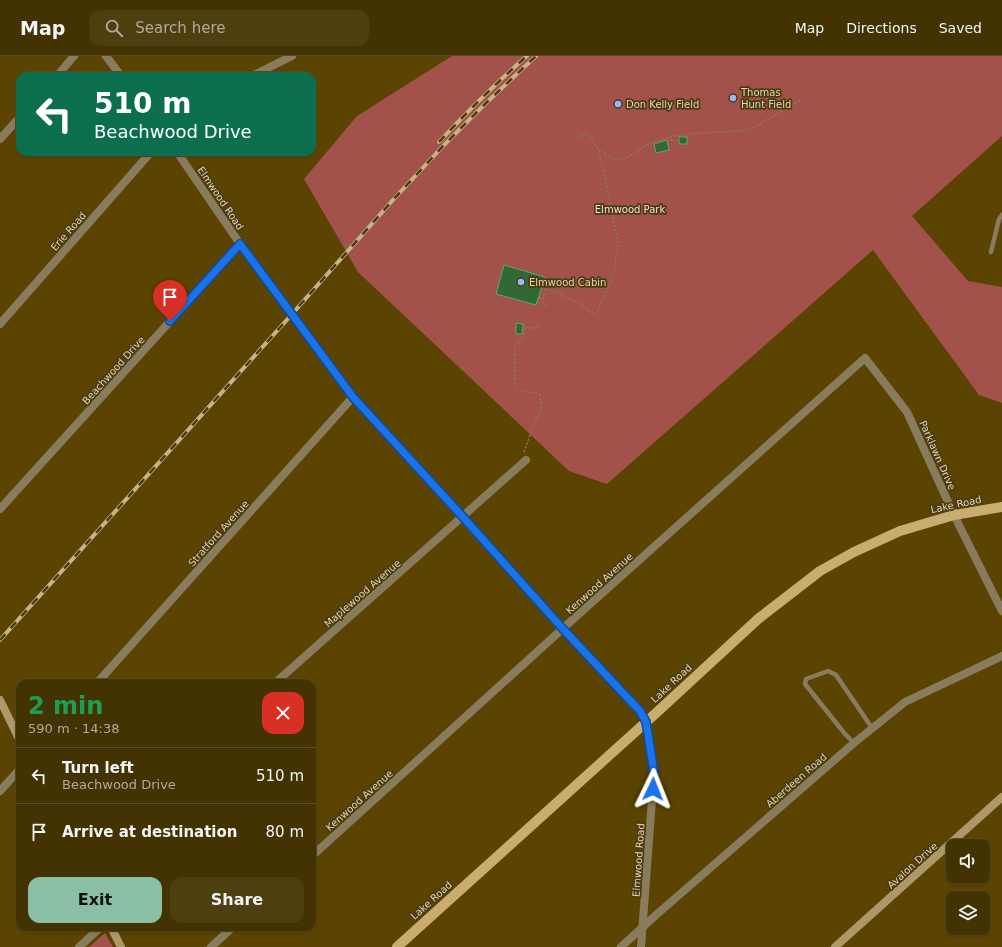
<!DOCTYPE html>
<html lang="en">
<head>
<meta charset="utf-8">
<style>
	:root { --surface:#443302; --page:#4e3f11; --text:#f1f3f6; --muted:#afaa99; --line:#5c4e24; --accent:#8abfa5 }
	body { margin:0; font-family:"DejaVu Sans",sans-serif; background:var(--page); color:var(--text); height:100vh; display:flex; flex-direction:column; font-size:15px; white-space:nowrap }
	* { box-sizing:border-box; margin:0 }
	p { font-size:13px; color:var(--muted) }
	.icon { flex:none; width:22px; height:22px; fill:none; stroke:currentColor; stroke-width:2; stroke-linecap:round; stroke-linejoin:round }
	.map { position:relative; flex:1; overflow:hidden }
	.side { position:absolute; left:16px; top:623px; width:300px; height:252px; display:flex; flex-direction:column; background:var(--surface); border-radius:12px; box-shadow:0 1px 3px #0004,0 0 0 1px var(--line) }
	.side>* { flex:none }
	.hud { position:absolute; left:16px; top:16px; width:300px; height:84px; border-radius:12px; box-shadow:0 1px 3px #0004,0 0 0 1px var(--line); background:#0b6e4f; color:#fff; overflow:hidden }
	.controls { position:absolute; left:946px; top:783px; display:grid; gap:8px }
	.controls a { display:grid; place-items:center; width:44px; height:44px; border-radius:8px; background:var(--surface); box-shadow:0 1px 3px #0004,0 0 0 1px var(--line); font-size:20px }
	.pin { position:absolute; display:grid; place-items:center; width:34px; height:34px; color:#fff; margin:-41px -17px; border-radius:50% 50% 50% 0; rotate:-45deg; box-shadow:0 0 4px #0007 }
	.pin .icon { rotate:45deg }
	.me { position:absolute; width:44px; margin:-22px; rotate:2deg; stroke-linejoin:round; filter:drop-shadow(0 0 3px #0008) }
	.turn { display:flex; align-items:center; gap:14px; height:84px; padding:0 12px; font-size:18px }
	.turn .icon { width:52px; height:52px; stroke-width:2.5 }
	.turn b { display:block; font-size:28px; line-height:34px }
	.round { display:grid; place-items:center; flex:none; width:42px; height:42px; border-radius:12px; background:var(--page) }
	.overview { display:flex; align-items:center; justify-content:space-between; height:68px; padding:0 12px }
	h1 { font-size:24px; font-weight:800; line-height:30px; color:#1e9e55 }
	.button { display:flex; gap:8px; margin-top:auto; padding:8px 12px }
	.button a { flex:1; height:46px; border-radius:12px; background:var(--accent); color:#111; font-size:16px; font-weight:800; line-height:46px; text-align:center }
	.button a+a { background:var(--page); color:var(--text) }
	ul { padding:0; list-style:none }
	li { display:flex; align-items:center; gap:12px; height:56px; padding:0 12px; border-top:1px solid var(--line) }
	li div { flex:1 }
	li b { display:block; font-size:15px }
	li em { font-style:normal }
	header { display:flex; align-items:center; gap:24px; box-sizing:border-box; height:56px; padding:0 20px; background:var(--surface); border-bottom:1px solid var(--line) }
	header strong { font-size:19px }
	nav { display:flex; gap:22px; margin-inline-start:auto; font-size:14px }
	.search { width:280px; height:36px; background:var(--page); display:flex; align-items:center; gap:10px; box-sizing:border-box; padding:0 14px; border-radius:12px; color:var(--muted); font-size:15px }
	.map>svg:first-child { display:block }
	.green { fill:#a2514b }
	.building { fill:#306936; stroke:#69a46d }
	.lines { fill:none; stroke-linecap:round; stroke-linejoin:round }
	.path { stroke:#8f7b45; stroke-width:1.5; stroke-dasharray:2 2; stroke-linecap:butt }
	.lane { stroke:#897c5e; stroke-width:4.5 }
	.street { stroke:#897c5e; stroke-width:8 }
	.secondary { stroke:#ad9869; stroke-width:8 }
	.primary { stroke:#c9ad70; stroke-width:10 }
	.rail-casing { stroke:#c6b489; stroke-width:4 }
	.rail { stroke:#4b3b12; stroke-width:2.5; stroke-dasharray:8; stroke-linecap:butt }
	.route-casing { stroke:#114b97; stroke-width:10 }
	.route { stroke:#1a73e8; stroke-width:7 }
	.poi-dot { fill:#97b6fd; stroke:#4b3b12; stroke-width:1.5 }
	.labels { text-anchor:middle; stroke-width:3.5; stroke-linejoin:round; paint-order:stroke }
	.poi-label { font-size:10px; fill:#e5d5b1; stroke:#4b3b12; text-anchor:start }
	.street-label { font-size:10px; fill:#e5d5b1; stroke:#4b3b12 }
	.park-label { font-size:10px; fill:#f7dedb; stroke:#4b3b12 }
</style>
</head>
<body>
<header>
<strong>Map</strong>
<div class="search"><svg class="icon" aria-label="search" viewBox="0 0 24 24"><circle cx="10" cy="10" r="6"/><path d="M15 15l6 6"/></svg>Search here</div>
<nav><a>Map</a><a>Directions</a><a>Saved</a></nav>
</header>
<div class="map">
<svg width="1002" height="891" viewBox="0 0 1002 891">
	<rect width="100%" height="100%" fill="#5b4402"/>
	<g class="green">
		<path d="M452 0H1002V80L912 160 968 225 1002 231V347L979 339 873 194 607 428 569 415 358 216 304 123 357 60Z"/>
		<path d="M105 877 113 891H89Z"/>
	</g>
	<g class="building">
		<rect x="679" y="81" width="8" height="7"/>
		<path d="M667 84 669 94 656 97 654 88Z"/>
		<path d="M504 209 545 221 536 249 496 238Z"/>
		<path d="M516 267 523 268 522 278H516Z"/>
	</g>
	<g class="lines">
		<g class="path">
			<path d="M669 81 670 84 679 85"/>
			<path d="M598 93 612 102 619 103 627 102 650 87 669 81 697 77 744 75 753 72 801 44"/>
			<path d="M542 231 571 243 584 250 591 257 595 258 597 256 610 228 614 215 618 187 607 130 598 93 587 77 576 82"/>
			<path d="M545 233 543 243 546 250"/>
			<path d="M539 242 543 243"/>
			<path d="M524 396 535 365 542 353 540 339 536 337 516 334 515 333V291L524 279V272H534L540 270"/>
		</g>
		<g class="lane">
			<path d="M991 196 999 163 1002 159"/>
			<path d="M854 687 845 678 805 628 806 623 828 615 836 619 872 672"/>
		</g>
		<g class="street">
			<path d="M106 0 121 20"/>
			<path d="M57 20 74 0"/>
			<path d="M252 20 292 0"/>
			<path d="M0 83 20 61"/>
			<path d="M177 96 240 188 353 341 563 573 640 655 646 666 654 717 641 891"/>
			<path d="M0 268 151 96"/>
			<path d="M0 453 240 188"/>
			<path d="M97 627 353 341"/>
			<path d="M275 627 526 404"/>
			<path d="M0 735 20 713"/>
			<path d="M312 800 570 566 865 302 907 356 954 459 1002 555"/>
			<path d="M79 891 101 871"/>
			<path d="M211 891 233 871"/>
			<path d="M621 891 656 859 854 687 905 646 1002 600"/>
		</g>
		<g class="secondary">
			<path d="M0 644 20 685"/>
			<path d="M111 871 121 891"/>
			<path d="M835 891 1002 741"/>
		</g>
		<path class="primary" d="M397 891 655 658 758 563 820 515 854 496 900 475 954 459 1002 451"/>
		<defs>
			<g id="rail">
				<path d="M439 86C467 56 496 27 527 0"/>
				<path d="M0 584 285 266 392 145 444 89 486 47 536 0"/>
			</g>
		</defs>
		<use href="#rail" class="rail-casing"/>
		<use href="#rail" class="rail"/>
	</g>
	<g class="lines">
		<defs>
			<path id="route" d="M170 265 240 188 353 341 463 461 563 573 640 655 646 666 648 678 654 717 653 733"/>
		</defs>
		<use href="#route" class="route-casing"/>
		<use href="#route" class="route"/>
	</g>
	<g class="poi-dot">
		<circle cx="733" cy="42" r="4"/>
		<circle cx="618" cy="48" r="4"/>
		<circle cx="521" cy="226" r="4"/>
	</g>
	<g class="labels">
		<g class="poi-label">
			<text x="741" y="40">Thomas<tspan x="741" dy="12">Hunt Field</tspan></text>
			<text x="626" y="52">Don Kelly Field</text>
			<text x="529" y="230">Elmwood Cabin</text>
		</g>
		<g class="street-label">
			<text transform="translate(221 142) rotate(56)" y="4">Elmwood Road</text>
			<text transform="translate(68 175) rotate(-49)" y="4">Erie Road</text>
			<text transform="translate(113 314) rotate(-48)" y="4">Beachwood Drive</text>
			<text transform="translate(938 399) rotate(66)" y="4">Parklawn Drive</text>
			<text transform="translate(956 448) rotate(-12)" y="4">Lake Road</text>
			<text transform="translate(218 477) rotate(-48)" y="4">Stratford Avenue</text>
			<text transform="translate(599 527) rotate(-42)" y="4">Kenwood Avenue</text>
			<text transform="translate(362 537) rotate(-41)" y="4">Maplewood Avenue</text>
			<text transform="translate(671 627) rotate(-43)" y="4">Lake Road</text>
			<text transform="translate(796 724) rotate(-41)" y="4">Aberdeen Road</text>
			<text transform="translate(359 744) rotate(-42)" y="4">Kenwood Avenue</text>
			<text transform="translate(638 804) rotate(-86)" y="4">Elmwood Road</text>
			<text transform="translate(912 809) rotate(-42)" y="4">Avalon Drive</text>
			<text transform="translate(431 844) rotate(-42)" y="4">Lake Road</text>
		</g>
		<g class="park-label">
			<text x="630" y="157">Elmwood Park</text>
		</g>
	</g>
</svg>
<div class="controls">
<a><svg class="icon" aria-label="sound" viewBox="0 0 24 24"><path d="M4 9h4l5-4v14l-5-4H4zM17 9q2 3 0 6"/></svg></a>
<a><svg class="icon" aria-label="layers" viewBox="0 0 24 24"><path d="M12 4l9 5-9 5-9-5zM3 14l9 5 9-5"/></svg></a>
</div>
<div class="pin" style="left:170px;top:265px;background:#d93025"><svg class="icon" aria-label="arrive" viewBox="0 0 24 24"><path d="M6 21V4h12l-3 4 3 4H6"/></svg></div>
<svg class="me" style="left:653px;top:733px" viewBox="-20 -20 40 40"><path d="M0-17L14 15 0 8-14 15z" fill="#1a73e8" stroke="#fff" stroke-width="4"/></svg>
<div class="hud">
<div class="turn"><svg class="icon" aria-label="left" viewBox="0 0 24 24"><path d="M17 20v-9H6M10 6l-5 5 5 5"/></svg><div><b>510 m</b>Beachwood Drive</div></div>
</div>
<section class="side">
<div class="overview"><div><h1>2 min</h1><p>590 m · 14:38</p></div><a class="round" style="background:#d93025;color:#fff"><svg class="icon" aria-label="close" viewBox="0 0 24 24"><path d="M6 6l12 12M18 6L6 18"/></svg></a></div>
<ul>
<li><svg class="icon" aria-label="left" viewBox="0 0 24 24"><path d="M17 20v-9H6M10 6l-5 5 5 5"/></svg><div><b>Turn left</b><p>Beachwood Drive</p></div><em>510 m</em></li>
<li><svg class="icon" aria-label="arrive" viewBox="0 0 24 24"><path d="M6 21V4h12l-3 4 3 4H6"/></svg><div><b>Arrive at destination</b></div><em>80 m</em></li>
</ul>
<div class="button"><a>Exit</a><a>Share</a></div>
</section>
</div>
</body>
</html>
